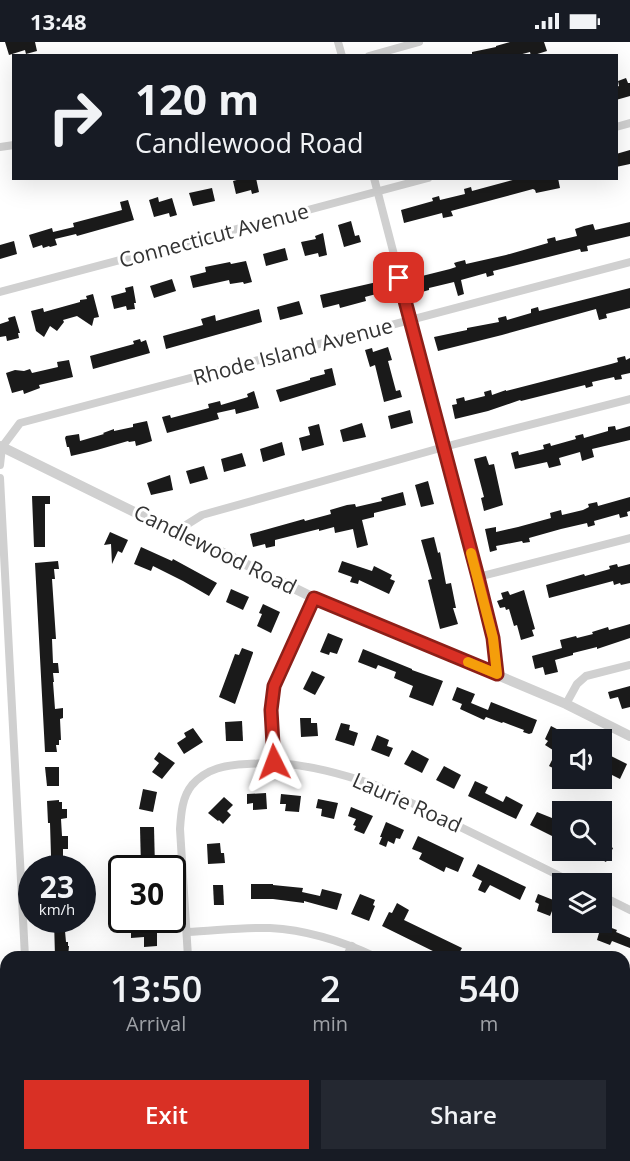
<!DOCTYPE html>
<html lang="en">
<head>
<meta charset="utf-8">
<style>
	:root { --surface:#171b24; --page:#242831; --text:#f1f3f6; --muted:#9ea1a6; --accent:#d93025 }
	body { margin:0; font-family:"Open Sans",sans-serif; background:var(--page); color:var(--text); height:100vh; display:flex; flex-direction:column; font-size:22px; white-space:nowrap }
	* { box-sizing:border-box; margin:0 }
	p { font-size:20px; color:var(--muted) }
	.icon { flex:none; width:33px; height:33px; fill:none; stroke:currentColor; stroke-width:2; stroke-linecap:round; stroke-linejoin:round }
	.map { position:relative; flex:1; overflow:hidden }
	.drawer { position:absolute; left:0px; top:909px; width:630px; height:210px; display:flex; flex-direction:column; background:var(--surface); border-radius:18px 18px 0 0; box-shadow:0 6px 24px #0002 }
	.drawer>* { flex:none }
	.banner { position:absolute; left:12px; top:12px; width:606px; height:126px; border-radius:0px; box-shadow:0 6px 24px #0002; background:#171b24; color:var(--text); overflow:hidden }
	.fabs { position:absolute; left:552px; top:687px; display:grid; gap:12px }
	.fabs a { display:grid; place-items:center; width:60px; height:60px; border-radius:0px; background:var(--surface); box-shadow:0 6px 24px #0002; font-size:30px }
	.speed { position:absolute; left:18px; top:813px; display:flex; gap:12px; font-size:30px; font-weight:700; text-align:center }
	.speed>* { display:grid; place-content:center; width:78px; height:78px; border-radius:50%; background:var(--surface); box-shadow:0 6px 24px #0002; line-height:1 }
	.speed small { font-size:15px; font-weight:400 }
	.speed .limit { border:3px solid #111; border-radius:9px; background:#fff; color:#111 }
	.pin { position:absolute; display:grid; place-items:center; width:51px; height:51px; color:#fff; margin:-26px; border-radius:12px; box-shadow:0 3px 9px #0006 }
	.me { position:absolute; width:66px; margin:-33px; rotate:357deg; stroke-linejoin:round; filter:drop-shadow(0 0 4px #0008) }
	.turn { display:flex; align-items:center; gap:21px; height:126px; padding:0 24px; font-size:27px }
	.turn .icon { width:78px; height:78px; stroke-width:2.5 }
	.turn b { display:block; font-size:42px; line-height:51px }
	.eta { display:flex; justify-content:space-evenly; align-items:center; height:102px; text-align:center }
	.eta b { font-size:36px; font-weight:600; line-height:42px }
	.cta { display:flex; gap:12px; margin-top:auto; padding:12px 24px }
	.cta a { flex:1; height:69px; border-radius:0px; background:var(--accent); color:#fff; font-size:24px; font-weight:600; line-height:69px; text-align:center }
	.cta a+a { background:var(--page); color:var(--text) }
	.status { display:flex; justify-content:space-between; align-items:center; height:42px; padding:0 30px; background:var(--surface); direction:ltr }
	.status svg { height:16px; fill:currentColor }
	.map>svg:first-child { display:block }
	.building { fill:#1a1a1a }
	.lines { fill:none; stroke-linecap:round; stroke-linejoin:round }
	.minor { stroke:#d0d0d0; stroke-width:8 }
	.tertiary { stroke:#d0d0d0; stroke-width:10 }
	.route-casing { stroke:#8d1f18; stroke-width:15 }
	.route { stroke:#d93025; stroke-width:10 }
	.slow { stroke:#f59e0b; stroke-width:10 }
	.labels { text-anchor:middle; stroke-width:6; stroke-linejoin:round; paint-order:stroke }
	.street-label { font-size:21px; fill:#333; stroke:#fff }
</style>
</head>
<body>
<div class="status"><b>13:48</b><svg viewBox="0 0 49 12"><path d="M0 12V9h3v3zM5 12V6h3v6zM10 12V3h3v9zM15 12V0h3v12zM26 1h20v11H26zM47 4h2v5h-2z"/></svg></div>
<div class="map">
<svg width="630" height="1119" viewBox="0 0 630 1119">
	<rect width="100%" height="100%" fill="#fff"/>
	<g class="building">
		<path d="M5 0H35L37 9 26 12 25 8 9 13Z"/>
		<path d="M510 0H544L547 9 531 14 530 10 515 14H472V10L496 5V4Z"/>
		<path d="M626 36 628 41H630V54L616 58V45L619 44 618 39Z"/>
		<path d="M630 108V122L616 125V112Z"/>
		<path d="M244 136H256L259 150 252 152 251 148 236 152 233 139Z"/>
		<path d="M520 136H558L560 146 536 151 535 148 533 147 451 169 453 174 443 176 442 171 404 181 401 168 433 159 432 156 439 154 440 158 465 152 464 147 471 145 472 149Z"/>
		<path d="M212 146 215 159 193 164 189 151Z"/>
		<path d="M158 155 159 160 172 156 177 173 170 175 169 171 154 175 149 158Z"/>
		<path d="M128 158 134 178 77 194 76 192 55 197 57 203 50 205 49 204 43 206 42 203 33 206 29 193 52 186 53 190 74 185 73 181 122 168 120 160Z"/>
		<path d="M351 179 355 194 359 193 361 200 344 205 338 183Z"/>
		<path d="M630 180V194L587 204 588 209 581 210 580 207 493 229 494 233 487 235 486 231 461 238 464 252 458 254 454 240 429 246V248L422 250 418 235 450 227 456 225 454 221 457 220 465 218 466 222 506 213 548 201 547 197 555 195 556 199 577 194 575 187 584 184 593 182 595 188Z"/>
		<path d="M323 191 327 213 319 215 318 211 305 214 301 200 316 197 315 194Z"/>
		<path d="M14 199 17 212 0 217V203Z"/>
		<path d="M285 206 288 218 266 224 263 212Z"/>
		<path d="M246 219 252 240 244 242 243 240 230 242 229 238 193 246 190 234 206 230 205 225 230 220 231 222Z"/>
		<path d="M172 237 176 249 154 256 150 244Z"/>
		<path d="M377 240 380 251 365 255 366 259 340 266 339 262 323 266 320 253Z"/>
		<path d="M133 244 136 261H134L135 267 127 268 126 264 114 267 111 254 126 250 125 246Z"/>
		<path d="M630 246V266L606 272 607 276 599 278 596 267 502 293 438 309 434 295 467 288V286L499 280 498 276 506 274 507 278 531 271V267L538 265 539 269Z"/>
		<path d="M93 252 99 275 94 276 92 284 77 274 63 278 64 280 57 289 50 284 44 295 36 289 31 269 43 266 44 270 80 260V258L87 257 86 254Z"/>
		<path d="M299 259 303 272 280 278 277 265Z"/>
		<path d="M259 267 262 280 166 307 163 294 203 283 201 277 215 273 216 279Z"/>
		<path d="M15 274 20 291H18L19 296 7 299 6 294 0 295V282L9 279 8 276Z"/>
		<path d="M140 297 141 300 146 298 150 311 93 327 90 314 134 302 133 299Z"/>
		<path d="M388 305 392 318 388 319 396 349 400 348 402 355 384 360 375 323 370 325 365 308 372 306 373 310Z"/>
		<path d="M625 314 626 318 630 316V331L621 333 622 337 615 338 614 335 592 340 593 344 586 346 585 343 521 359 520 358 488 369 455 377 452 363 457 362 456 357 464 355 465 359 485 354 484 350 491 348 492 353 506 348V349L611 322 618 320 617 316Z"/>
		<path d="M69 318 73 335 39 343 40 346 24 352 23 348 12 351 6 331 15 328 24 329 30 327 32 331 58 325 57 320Z"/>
		<path d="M332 326 336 343 280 360 276 348 310 338V336L325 332 324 328Z"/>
		<path d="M254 349 259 366 236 372 235 367 217 371 219 377 167 391 162 375 170 373 171 376 194 370 209 366 208 362 220 359 221 363 248 355 247 352Z"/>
		<path d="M410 368 413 381 391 387 388 374Z"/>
		<path d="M147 379 152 399 146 401 136 404 135 399 129 400 128 399 97 408 71 414 69 405H67L65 396 66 394 79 392 80 399 104 392 103 391 114 387V389L133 385V382Z"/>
		<path d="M362 381 366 395 343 400 340 388Z"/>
		<path d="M319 382 324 403 302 409 299 396 310 393 308 385Z"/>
		<path d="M615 384 616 388 630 384V398L592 407 594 415 582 419 580 410 559 416 561 423 549 426 547 420 515 427 511 411 518 409 519 413 544 407 543 403 550 401 551 404 576 397 575 394 583 392 584 396 608 389V385Z"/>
		<path d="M282 400 285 413 263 420 260 407Z"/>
		<path d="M242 411 246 424 224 430 221 417Z"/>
		<path d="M486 414 489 423 494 422 503 463 484 469 481 456 484 455 474 417Z"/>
		<path d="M204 424 208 437 190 442 186 429Z"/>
		<path d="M170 433 173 448 151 453 147 441Z"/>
		<path d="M428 439 434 462 421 465 415 443Z"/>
		<path d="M403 450 406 463 374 471V475L362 478 368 503 357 506 353 487 335 491 334 485 319 489V487L275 498V504L266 506 265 502 253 505 250 492 304 477 305 479 331 472 330 468 347 463 355 462 356 465 382 459 381 456Z"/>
		<path d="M32 454H50V462H45V505H34Z"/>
		<path d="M630 455V469L627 470 628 474 620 476 619 472 594 479 595 483 588 485 587 481 561 487 529 496 530 500 523 501 522 499 496 504 497 508 490 510 485 487 496 485V490L518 485 551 476 550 471 561 468 562 473 583 468 589 465 588 462 597 460 598 464Z"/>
		<path d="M110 490 128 498 122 511 118 509 112 522 111 502 104 503Z"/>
		<path d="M434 495 438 511 440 510 446 542 451 541 456 566H453L458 582 440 587 428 538 432 537 421 498Z"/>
		<path d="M141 505 172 519 173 517 217 541 209 554 183 539 153 524 151 529 134 522Z"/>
		<path d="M58 519 59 527H54L55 537H52L56 597H52L53 621H58L59 631H53L54 640H53L55 667 63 666V676L60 677 61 698H59V703H56L57 710H45L35 521Z"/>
		<path d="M342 519 372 529 374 524 392 533 390 537 395 539 389 552 359 538 358 542 350 540 352 535 338 530Z"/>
		<path d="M617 522 618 525 630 522V541L621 543 620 541 614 543 613 539 549 556 546 543 584 532 585 534 610 527 609 524Z"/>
		<path d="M231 547 249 555 243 568 226 560Z"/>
		<path d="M524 548 535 587 532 588 534 594 521 598 517 583 514 584 509 567 506 568 505 565 500 566 497 559 503 557 501 551 508 549 510 553Z"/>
		<path d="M263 562 280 570 271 591 257 584 262 572 259 571Z"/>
		<path d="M630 582V596L597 607V605L573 611V613L555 618 558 630 545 633 543 625 535 627 532 614 562 606 560 598 576 594 577 596 593 592 592 590 608 585 609 588Z"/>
		<path d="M328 591 343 597 337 612 330 610 329 613 320 610Z"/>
		<path d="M242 606 253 610V611L235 662 219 655 235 612 239 613Z"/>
		<path d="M363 607 412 627V628L443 639 433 664 409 655 413 644 394 636 396 630 378 623 376 627 358 620Z"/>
		<path d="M312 629 325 635 315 653 303 647Z"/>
		<path d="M630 644V665L622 667 618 655 610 657 608 650Z"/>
		<path d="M457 645 475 652 471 661 488 668 491 660 537 678 532 691 529 692 523 690 524 688 503 680 502 681 486 675 484 678 460 667 462 662 452 658Z"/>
		<path d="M300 676H311V681H317L318 694 301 695Z"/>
		<path d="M242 679 243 699H226L225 680Z"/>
		<path d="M341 681 350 683 349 688 358 691 354 704 335 698Z"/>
		<path d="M551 684 578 698H562V718L557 728 549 724 556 710 545 703 548 699 545 697Z"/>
		<path d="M193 686 203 700 184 712 177 701 186 695 184 691Z"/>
		<path d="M377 693 389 698 387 704 393 706 389 715 371 708Z"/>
		<path d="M412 708 429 717 422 731 404 722Z"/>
		<path d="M159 710 175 721 162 737 152 730 159 721 154 717Z"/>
		<path d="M611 714 627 722 620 737 604 729Z"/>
		<path d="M444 724 461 733 454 747 436 738Z"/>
		<path d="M45 725H59V744H47Z"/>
		<path d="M475 739 488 745 485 751 503 760 506 754 523 763 516 777 468 754Z"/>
		<path d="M143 747 157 750 153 770 139 767Z"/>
		<path d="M266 751 267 767 253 768V761L247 762V752Z"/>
		<path d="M281 752 301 754 299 770 285 769 286 762H280Z"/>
		<path d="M224 755 233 763 227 769 231 773 223 782 219 778 218 779 208 771Z"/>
		<path d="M318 757 338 761 334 777 321 774 322 767 316 766Z"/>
		<path d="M59 758V760H62V767H67V776L61 777 62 794H68V807H63V814H51L50 781H48L47 759Z"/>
		<path d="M351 765 373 774 364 792 354 788 356 784 353 783 356 777 348 774Z"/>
		<path d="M537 770 562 780V799L530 783Z"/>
		<path d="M386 780 404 788 400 797 396 796 394 802 388 799 386 805 379 802 382 795H380Z"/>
		<path d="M140 785H154L155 826H141Z"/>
		<path d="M418 794 464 816 458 830 446 825 444 830 419 817 422 811 412 807Z"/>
		<path d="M602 800 613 806 606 820 584 808H602Z"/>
		<path d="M220 801 221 811H224L225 821 208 822 207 802Z"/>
		<path d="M478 822 526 845 520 858 490 843 485 851 478 848 482 839 472 834Z"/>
		<path d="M251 842H273V843L303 846 302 850 320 854 322 847 342 852 337 868 304 859V861L273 857H251Z"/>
		<path d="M213 843H223L224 863H214Z"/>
		<path d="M360 852 375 858 373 863 375 864 369 879 351 872Z"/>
		<path d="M538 852 556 859 550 874 537 869 539 862 535 860Z"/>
		<path d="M397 861 409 868 404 878 462 906 457 915H445L382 884 389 870 392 871Z"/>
		<path d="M54 878H64L66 900H68V904H69L68 915H55Z"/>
		<path d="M573 880H596L617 888 616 890 630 896V906L612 899 610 903 597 898 599 891Z"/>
		<path d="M138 884H157V904L144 905V895L131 896V887H138Z"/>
	</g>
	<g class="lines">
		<g class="minor">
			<path d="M338 0 342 14"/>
			<path d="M369 14 419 0"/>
			<path d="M616 85 630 81"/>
			<path d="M0 105 14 103"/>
			<path d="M374 136 478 535 493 596 497 632"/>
			<path d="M0 250 428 136"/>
			<path d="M0 423 2 405 20 381 630 220"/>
			<path d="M0 436 25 915"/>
			<path d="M175 490 202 473 444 405 630 357"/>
			<path d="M478 535 630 496"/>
			<path d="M566 662 577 642 586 634 630 623"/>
			<path d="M274 720 271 668 274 644 314 556"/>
			<path d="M602 854 630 868"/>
			<path d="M187 890C214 889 242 885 270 886 307 888 342 899 376 915"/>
			<path d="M188 915 180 787C181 772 182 755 192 743 207 726 226 723 247 722 256 722 266 720 275 721 310 723 342 732 375 743L576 842"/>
			<path d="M346 915 352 904"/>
			<path d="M624 1066 630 1071"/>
			<path d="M436 1113 443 1119"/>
		</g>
		<g class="tertiary">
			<path d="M0 404 175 490 215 507 314 556 566 662 630 694"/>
			<path d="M0 943 6 948"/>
			<path d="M194 1113 201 1119"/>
		</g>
	</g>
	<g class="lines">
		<defs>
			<path id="route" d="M274 720 271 668 274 644 314 556 497 632 493 596 478 535 399 236"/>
		</defs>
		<use href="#route" class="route-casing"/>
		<use href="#route" class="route"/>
		<path class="slow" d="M468 620 497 632 493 596 471 511"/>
	</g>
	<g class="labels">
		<g class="street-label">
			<text transform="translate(214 194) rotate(-15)" y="7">Connecticut Avenue</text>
			<text transform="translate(293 310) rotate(-15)" y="7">Rhode Island Avenue</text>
			<text transform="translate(215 508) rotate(26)" y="7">Candlewood Road</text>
			<text transform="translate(407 761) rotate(24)" y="7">Laurie Road</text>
		</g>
	</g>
</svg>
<div class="fabs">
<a><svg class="icon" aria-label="sound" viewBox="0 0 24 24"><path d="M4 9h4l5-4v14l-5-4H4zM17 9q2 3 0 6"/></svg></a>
<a><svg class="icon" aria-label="search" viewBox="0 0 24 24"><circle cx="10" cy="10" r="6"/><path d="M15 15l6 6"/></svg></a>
<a><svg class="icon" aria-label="layers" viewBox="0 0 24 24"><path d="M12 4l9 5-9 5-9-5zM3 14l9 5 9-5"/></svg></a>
</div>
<div class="speed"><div>23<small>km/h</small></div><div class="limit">30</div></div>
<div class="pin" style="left:399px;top:236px;background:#d93025"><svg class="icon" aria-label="arrive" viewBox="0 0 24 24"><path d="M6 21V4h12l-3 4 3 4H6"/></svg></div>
<svg class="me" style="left:274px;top:720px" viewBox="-20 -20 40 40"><path d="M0-17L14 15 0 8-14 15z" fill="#d93025" stroke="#fff" stroke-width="4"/></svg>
<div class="banner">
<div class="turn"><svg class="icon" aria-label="right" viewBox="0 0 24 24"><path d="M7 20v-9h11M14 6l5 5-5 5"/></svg><div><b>120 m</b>Candlewood Road</div></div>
</div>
<section class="drawer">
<div class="eta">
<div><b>13:50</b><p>Arrival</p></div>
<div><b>2</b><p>min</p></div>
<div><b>540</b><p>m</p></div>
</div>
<div class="cta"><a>Exit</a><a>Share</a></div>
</section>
</div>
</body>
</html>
